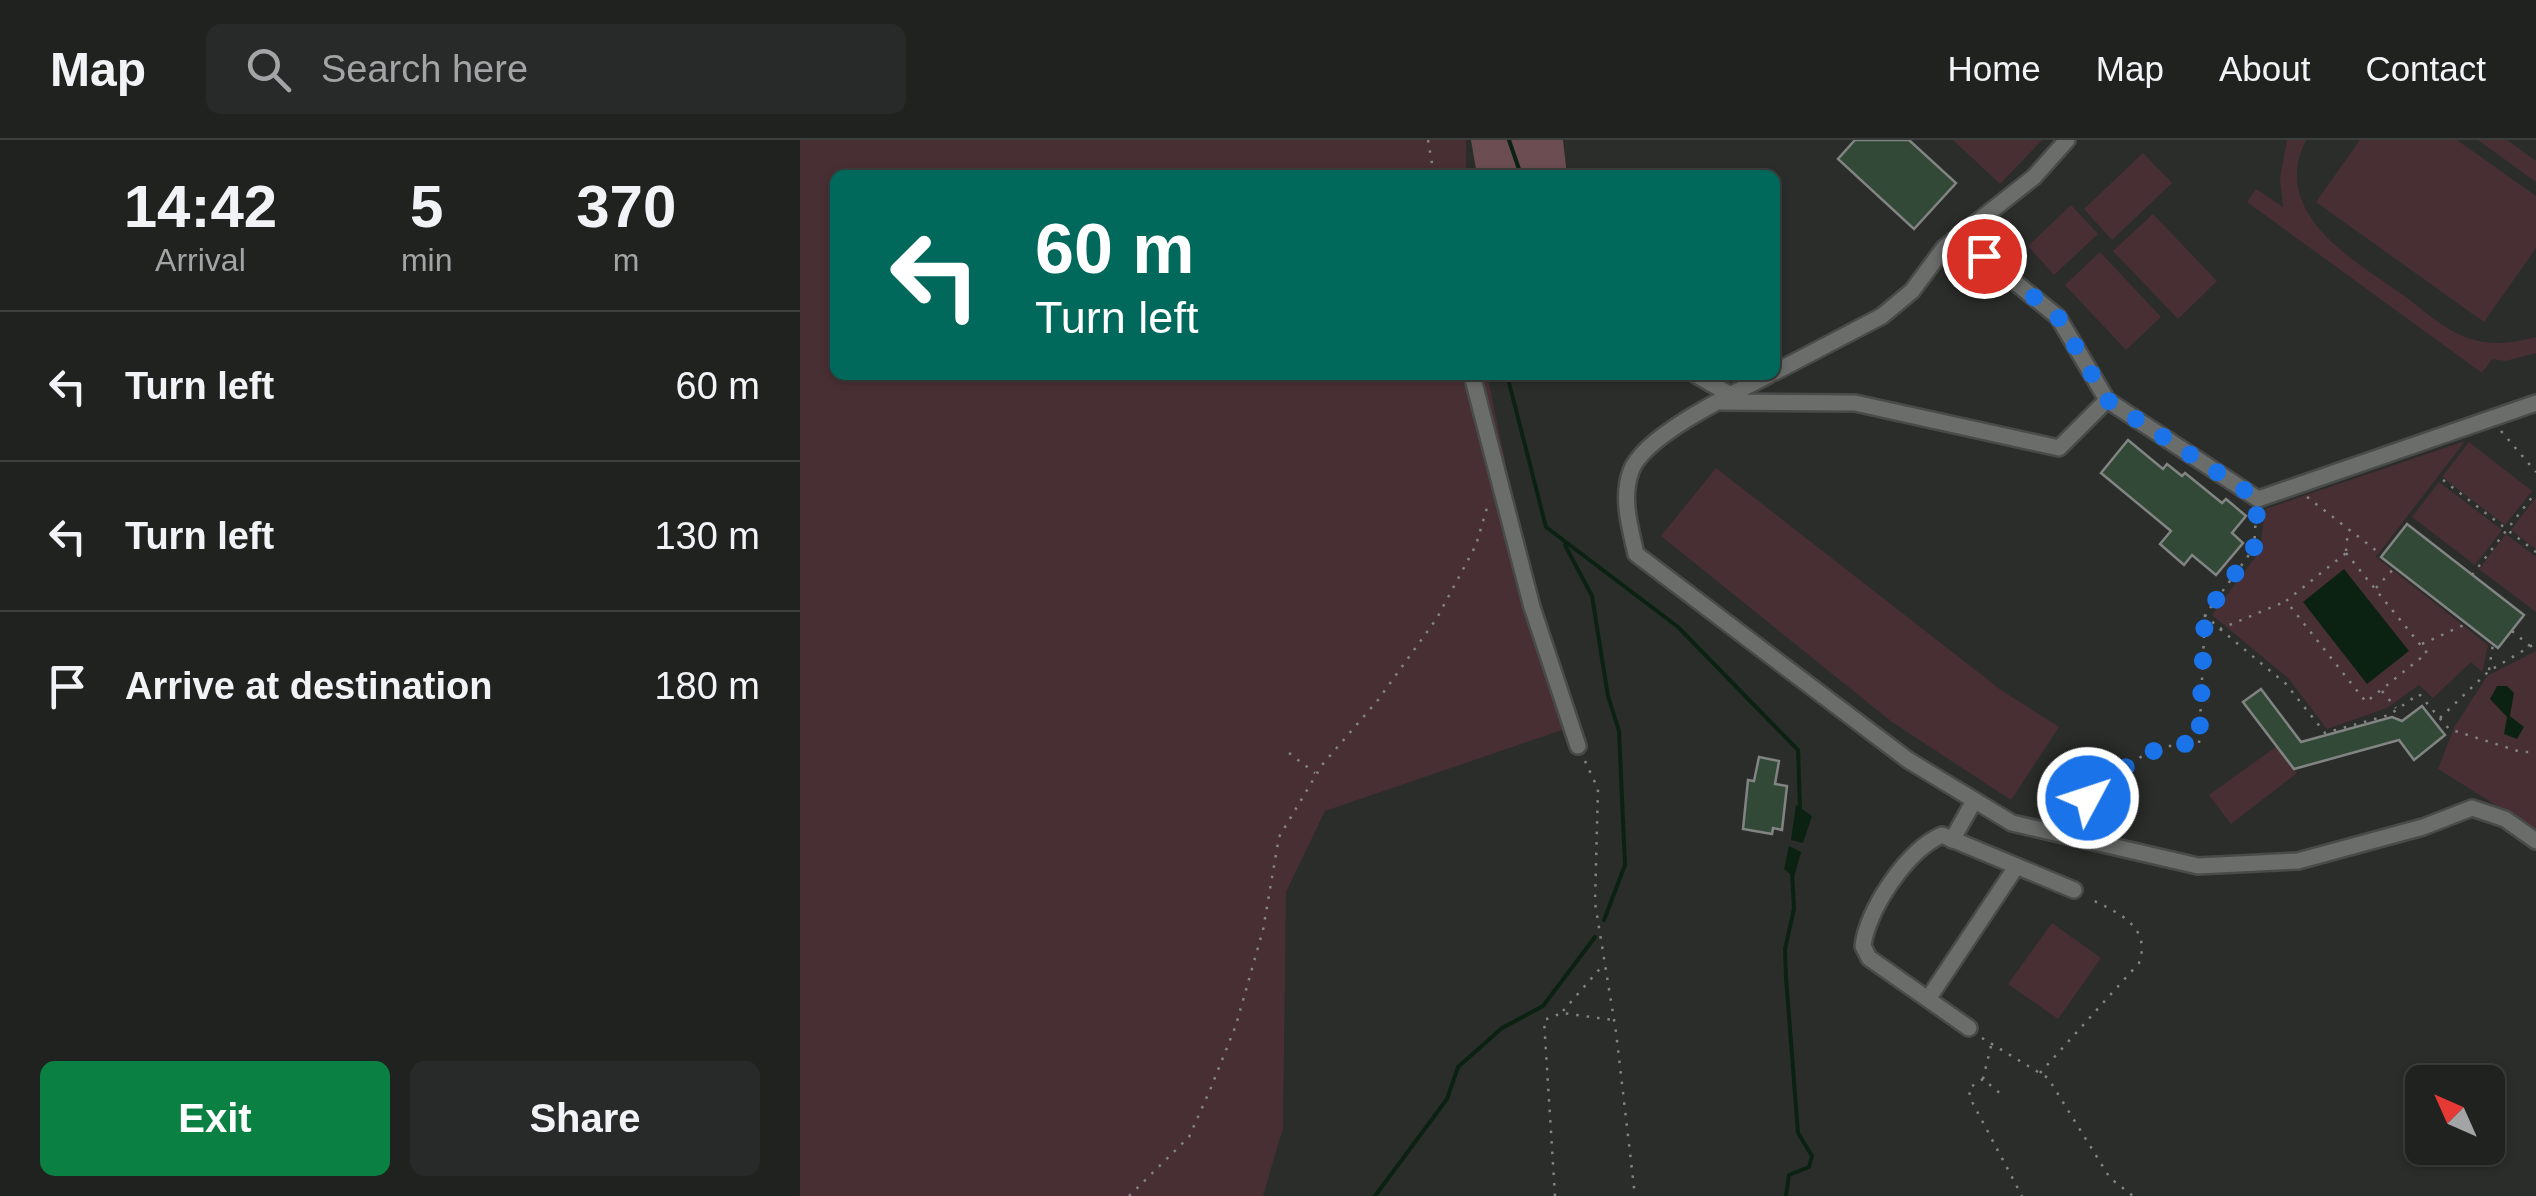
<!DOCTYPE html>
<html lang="en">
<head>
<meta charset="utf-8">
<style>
	:root { --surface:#202220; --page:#282a29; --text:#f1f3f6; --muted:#a2a4a5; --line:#3d3f3e; --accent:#0b8043 }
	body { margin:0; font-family:Helvetica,sans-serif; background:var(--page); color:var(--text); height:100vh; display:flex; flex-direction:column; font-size:38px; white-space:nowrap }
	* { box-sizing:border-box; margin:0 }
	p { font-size:32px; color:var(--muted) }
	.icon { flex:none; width:55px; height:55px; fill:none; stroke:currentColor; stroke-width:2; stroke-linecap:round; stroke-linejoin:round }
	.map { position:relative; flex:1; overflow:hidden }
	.drawer { display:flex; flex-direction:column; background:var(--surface); width:800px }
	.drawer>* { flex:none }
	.top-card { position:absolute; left:30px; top:30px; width:950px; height:210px; border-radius:15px; box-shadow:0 2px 8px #0004,0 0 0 2px var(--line); background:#00695c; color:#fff; overflow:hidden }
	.needle { width:65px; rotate:315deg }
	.buttons { position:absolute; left:1605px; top:925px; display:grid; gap:20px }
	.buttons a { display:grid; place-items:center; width:100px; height:100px; border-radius:15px; background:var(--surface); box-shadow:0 2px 8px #0004,0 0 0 2px var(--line); font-size:50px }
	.pin { position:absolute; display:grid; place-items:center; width:85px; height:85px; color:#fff; margin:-42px; border:5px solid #fff; border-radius:50%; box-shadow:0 2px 10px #0007 }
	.me { position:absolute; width:110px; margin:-55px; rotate:50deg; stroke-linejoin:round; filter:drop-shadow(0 0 8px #0008) }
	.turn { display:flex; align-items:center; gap:35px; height:210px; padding:0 40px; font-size:45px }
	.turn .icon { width:130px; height:130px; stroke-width:2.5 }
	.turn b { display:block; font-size:70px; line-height:85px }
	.eta { display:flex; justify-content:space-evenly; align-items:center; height:170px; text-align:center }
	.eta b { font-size:60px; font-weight:800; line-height:70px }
	.button { display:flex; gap:20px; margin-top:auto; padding:20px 40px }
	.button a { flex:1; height:115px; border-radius:15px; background:var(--accent); color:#fff; font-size:40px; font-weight:800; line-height:115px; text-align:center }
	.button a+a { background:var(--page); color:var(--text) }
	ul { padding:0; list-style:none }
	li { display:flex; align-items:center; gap:30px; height:150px; padding:0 40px; border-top:2px solid var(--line) }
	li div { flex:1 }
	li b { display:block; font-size:38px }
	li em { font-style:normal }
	header { display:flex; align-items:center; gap:60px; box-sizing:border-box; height:140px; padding:0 50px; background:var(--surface); border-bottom:2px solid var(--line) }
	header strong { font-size:48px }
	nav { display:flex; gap:55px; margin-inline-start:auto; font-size:35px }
	.search { width:700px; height:90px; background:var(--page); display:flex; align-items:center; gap:25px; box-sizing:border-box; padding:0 35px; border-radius:15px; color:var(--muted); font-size:38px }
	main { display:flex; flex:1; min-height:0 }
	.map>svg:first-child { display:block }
	.green { fill:#482f34 }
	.forest { fill:#6b4d52 }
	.water { fill:#0b2213 }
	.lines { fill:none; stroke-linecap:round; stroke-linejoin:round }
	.stream { stroke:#0b2213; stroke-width:4 }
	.building { fill:#324938; stroke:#818482; stroke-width:2.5 }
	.minor-casing { stroke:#494b4a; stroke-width:20 }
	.path { stroke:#838583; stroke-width:2.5; stroke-dasharray:2.5 8; stroke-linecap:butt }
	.minor { stroke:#6b6d6b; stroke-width:15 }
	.route { stroke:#1a73e8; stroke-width:18; stroke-dasharray:0 32.4 }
</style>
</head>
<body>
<header>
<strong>Map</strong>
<div class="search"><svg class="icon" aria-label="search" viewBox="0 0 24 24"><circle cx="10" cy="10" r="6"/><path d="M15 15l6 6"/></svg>Search here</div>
<nav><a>Home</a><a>Map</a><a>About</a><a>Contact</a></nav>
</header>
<main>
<section class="drawer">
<div class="eta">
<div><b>14:42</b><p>Arrival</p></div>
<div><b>5</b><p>min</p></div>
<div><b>370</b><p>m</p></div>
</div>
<ul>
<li><svg class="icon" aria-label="left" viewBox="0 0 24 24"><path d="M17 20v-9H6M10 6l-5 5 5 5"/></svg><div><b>Turn left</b></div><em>60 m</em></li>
<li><svg class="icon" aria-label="left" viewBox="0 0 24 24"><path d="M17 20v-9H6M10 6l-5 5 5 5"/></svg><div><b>Turn left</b></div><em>130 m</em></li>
<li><svg class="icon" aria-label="arrive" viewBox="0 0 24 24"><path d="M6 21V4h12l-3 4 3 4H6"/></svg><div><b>Arrive at destination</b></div><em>180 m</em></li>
</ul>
<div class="button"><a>Exit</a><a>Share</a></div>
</section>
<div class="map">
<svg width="1736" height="1056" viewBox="0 0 1736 1056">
	<rect width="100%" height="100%" fill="#2b2d2b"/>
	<g class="green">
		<path d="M0 0H666V35H35V235H687L762 590 525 671 486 752 483 988 463 1056H0Z"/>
		<path d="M1153 0H1242L1200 44Z"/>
		<path d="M1487 0H1506C1469 74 1554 120 1603 155 1625 171 1648 194 1675 200 1697 206 1715 202 1736 197V213L1706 221 1692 219 1682 233 1447 62 1456 49 1483 67 1480 38Z"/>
		<path d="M1560 0H1657L1736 56V108L1684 182 1516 62Z"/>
		<path d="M1678 0H1707L1736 21V42Z"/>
		<path d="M1343 13 1372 43 1312 100 1284 69Z"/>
		<path d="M1271 65 1298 94 1254 135 1228 106Z"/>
		<path d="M1353 74 1417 141 1378 179 1313 111Z"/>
		<path d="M1300 112 1361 177 1326 210 1265 145Z"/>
		<path d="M1665 301 1576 417 1688 505 1682 532 1671 522 1633 558 1619 545 1587 568 1527 589 1488 538 1412 475 1460 411 1465 369Z"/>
		<path d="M1669 302 1732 351 1705 385 1642 337Z"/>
		<path d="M916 328 1201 550 1259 587 1211 660 1092 582 861 396Z"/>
		<path d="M1639 342 1702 390 1675 425 1612 377Z"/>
		<path d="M1736 357V409L1711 390Z"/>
		<path d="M1706 394 1736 417V472L1679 429Z"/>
		<path d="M1736 511V690L1638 629 1654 588 1687 536Z"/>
		<path d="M1477 606 1497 633 1431 684 1409 655Z"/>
		<path d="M1252 783 1301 818 1258 879 1208 844Z"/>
	</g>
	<path class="forest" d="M671 0H763L767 35H677Z"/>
	<g class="water">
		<path d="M1544 429 1609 511 1567 544 1503 462Z"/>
		<path d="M1697 546H1707L1714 553 1710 576 1724 587 1717 599 1704 594 1707 577 1690 559Z"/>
		<path d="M996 665 1012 676 1003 703 991 700Z"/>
		<path d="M989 706 1001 712 994 737 984 729Z"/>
	</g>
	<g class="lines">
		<g class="stream">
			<path d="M709 0 721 35"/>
			<path d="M707 235 746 387 878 487 998 610 1000 668"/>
			<path d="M765 405 792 456 808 556 819 591 825 725 804 780"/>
			<path d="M575 1056 647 959 658 927 702 888 743 866 795 797"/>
			<path d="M986 1056 989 1035 1009 1027 1012 1016 998 993 986 837 985 809 994 769 992 731"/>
		</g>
	</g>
	<g class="building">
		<path d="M1055 0H1109L1156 43 1114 89 1038 19Z"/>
		<path d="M1328 300 1363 329 1367 324 1382 336 1385 333 1422 363 1426 359 1446 376 1432 393 1443 403 1416 435 1392 415 1384 425 1360 404 1371 391 1301 333Z"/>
		<path d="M1607 384 1724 475 1698 508 1581 417Z"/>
		<path d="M1461 549 1501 602 1592 577 1602 581 1622 566 1645 595 1614 620 1599 600 1494 629 1443 562Z"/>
		<path d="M959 617 979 621 975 644 987 646 982 690 973 688 972 694 943 689 948 640 954 641Z"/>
	</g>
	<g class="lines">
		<defs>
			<g id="minor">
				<path d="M1158 96 1258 177 1307 260 1458 359 1736 263"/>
				<path d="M975 232 1082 176 1112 151 1144 108 1234 37 1267 0"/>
				<path d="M672 235 732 467 778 606"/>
				<path d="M896 235 931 255"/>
				<path d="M969 235C936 252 844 295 831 331 821 358 830 387 836 414L1108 620 1212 683 1398 726 1498 721 1623 687 1672 668 1705 679 1736 701"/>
				<path d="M921 262 1055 263 1259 308 1307 260"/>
				<path d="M1152 700 1174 661"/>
				<path d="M1128 859 1216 727"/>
				<path d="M1169 888 1069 818 1063 806C1067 770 1107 710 1142 695L1274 750"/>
			</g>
		</defs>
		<use href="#minor" class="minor-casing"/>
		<g class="path">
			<path d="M628 0 634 35"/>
			<path d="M1701 291 1736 332"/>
			<path d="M1643 340 1736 412"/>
			<path d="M1507 357 1582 415"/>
			<path d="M1456 375 1454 408 1405 475 1420 489 1484 462"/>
			<path d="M1546 411 1548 390"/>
			<path d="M1546 413 1627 513 1566 562 1486 461Z"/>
			<path d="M1672 435 1736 352"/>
			<path d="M1576 448 1597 425"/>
			<path d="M1420 489 1486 544 1525 593 1589 575 1619 554 1649 589 1721 612H1736"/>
			<path d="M1712 491 1730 506"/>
			<path d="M1622 504 1666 484"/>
			<path d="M1689 530 1693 504"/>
			<path d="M1582 551 1596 568"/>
			<path d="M1640 578 1689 531 1736 503"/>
			<path d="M489 613 515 633"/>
			<path d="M785 621 798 649 795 763 816 892 835 1056"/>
			<path d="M1268 679C1304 641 1344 600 1399 604L1405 475"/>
			<path d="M763 871 804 824"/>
			<path d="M1182 898 1248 938 1310 1038 1333 1056"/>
			<path d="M1191 906 1183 939 1202 955"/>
			<path d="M1240 933 1339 823C1352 786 1317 772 1288 758"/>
			<path d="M1183 939 1169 948 1170 958 1222 1056"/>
			<path d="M329 1056 389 997 410 950 436 885 463 790 479 697 522 625 578 560 637 478 676 405 689 361"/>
			<path d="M755 1056 744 880 762 873 813 880"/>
		</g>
		<use href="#minor" class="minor"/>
	</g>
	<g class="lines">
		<path class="route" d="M1184 116 1258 177 1307 260 1458 359 1454 408 1405 475 1399 604C1351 600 1323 629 1288 658"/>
	</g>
</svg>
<div class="buttons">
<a><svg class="needle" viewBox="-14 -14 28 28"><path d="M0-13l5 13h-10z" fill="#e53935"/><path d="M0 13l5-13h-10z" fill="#a2a4a5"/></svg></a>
</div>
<div class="pin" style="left:1184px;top:116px;background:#d93025"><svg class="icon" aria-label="arrive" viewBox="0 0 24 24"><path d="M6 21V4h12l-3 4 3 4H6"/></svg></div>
<svg class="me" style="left:1288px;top:658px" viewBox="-20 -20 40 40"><circle r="17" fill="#1a73e8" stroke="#fff" stroke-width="3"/><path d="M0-11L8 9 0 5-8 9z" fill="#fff"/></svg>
<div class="top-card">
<div class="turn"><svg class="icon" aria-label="left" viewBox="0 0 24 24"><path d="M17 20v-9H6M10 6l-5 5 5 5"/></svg><div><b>60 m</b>Turn left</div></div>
</div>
</div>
</main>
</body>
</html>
